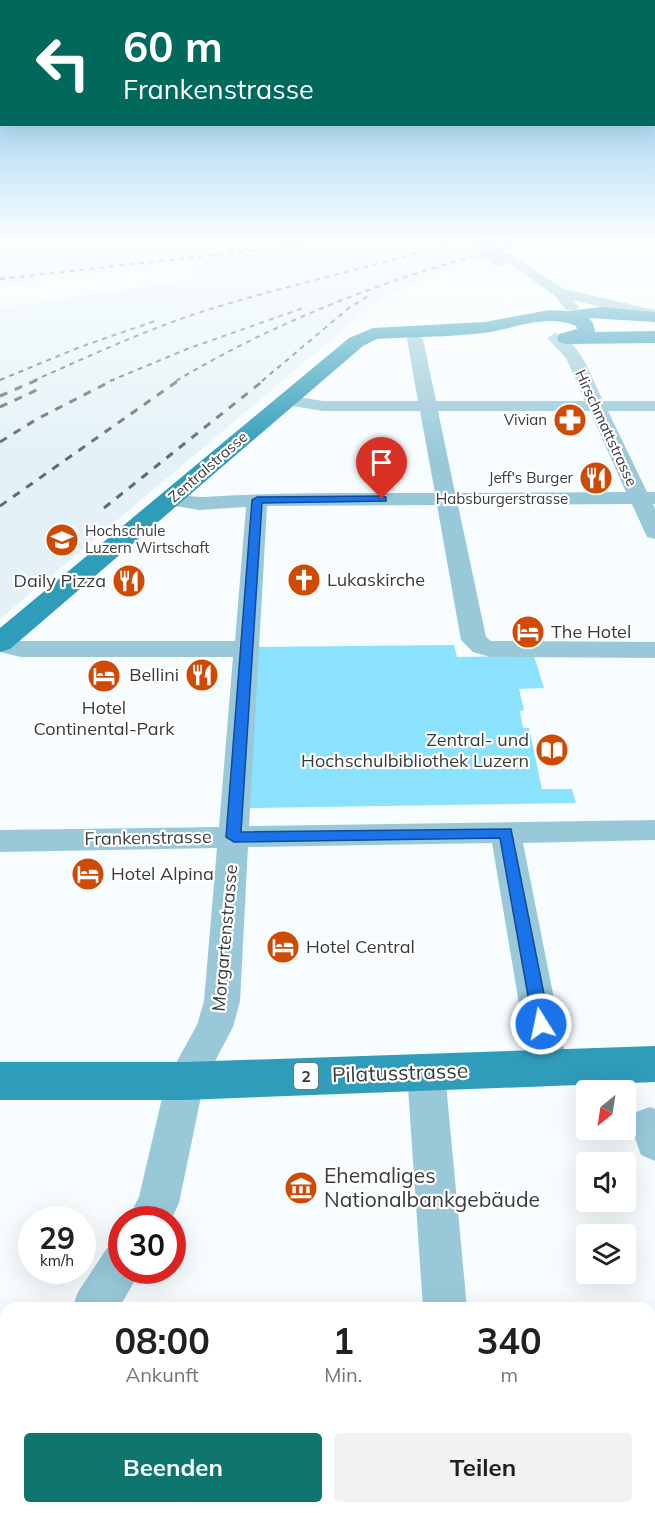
<!DOCTYPE html>
<html lang="de">
<head>
<meta charset="utf-8">
<style>
	:root { --surface:#fff; --page:#f2f2f2; --text:#202124; --muted:#757577; --accent:#0f766e }
	body { margin:0; font-family:Mulish,sans-serif; background:var(--page); color:var(--text); height:100vh; display:flex; flex-direction:column; font-size:22px; white-space:nowrap }
	* { box-sizing:border-box; margin:0 }
	p { font-size:20px; color:var(--muted) }
	.icon { flex:none; width:33px; height:33px; fill:none; stroke:currentColor; stroke-width:2; stroke-linecap:round; stroke-linejoin:round }
	.map { position:relative; flex:1; overflow:hidden }
	.side { position:absolute; left:0px; top:1302px; width:656px; height:212px; display:flex; flex-direction:column; background:var(--surface); border-radius:18px 18px 0 0; box-shadow:0 6px 24px #0002 }
	.side>* { flex:none }
	.hud { position:absolute; left:0px; top:0px; width:656px; height:126px; box-shadow:0 6px 24px #0002; background:#00695c; color:#fff; overflow:hidden }
	.needle { width:39px; rotate:210deg }
	.fabs { position:absolute; left:576px; top:1080px; display:grid; gap:12px }
	.fabs a { display:grid; place-items:center; width:60px; height:60px; border-radius:6px; background:var(--surface); box-shadow:0 6px 24px #0002; font-size:30px }
	.speed { position:absolute; left:18px; top:1206px; display:flex; gap:12px; font-size:30px; font-weight:700; text-align:center }
	.speed>* { display:grid; place-content:center; width:78px; height:78px; border-radius:50%; background:var(--surface); box-shadow:0 6px 24px #0002; line-height:1 }
	.speed small { font-size:15px; font-weight:400 }
	.speed .limit { border:9px solid #d22; background:#fff; color:#111 }
	.pin { position:absolute; display:grid; place-items:center; width:51px; height:51px; color:#fff; margin:-62px -26px; border-radius:50% 50% 50% 0; rotate:-45deg; box-shadow:0 0 6px #0007 }
	.pin .icon { rotate:45deg }
	.me { position:absolute; width:66px; margin:-33px; rotate:350deg; stroke-linejoin:round; filter:drop-shadow(0 0 4px #0008) }
	.turn { display:flex; align-items:center; gap:21px; height:126px; padding:0 24px; font-size:27px }
	.turn .icon { width:78px; height:78px; stroke-width:2.5 }
	.turn b { display:block; font-size:42px; line-height:51px }
	.eta { display:flex; justify-content:space-evenly; align-items:center; height:102px; text-align:center }
	.eta b { font-size:36px; font-weight:700; line-height:42px }
	.button { display:flex; gap:12px; margin-top:auto; padding:12px 24px }
	.button a { flex:1; height:69px; border-radius:6px; background:var(--accent); color:#fff; font-size:24px; font-weight:700; line-height:69px; text-align:center }
	.button a+a { background:var(--page); color:var(--text) }
	.map>svg:first-child { display:block }
	.built { fill:#e4f2f7 }
	.green { fill:#8ae2fe }
	.lines { fill:none; stroke-linecap:round; stroke-linejoin:round }
	.minor { fill:#99c9d9; fill-rule:evenodd }
	.major { fill:#2f9cba; fill-rule:evenodd }
	.rail-far1 { stroke:#676a6b; stroke-width:2; stroke-dasharray:5 5; stroke-linecap:butt }
	.rail { stroke:#676a6b; stroke-width:3; stroke-dasharray:8 8; stroke-linecap:butt }
	.minor-bridge { stroke:#99c9d9; stroke-width:15 }
	.route { fill:#1a73e8; stroke:#114b97; stroke-width:1.5 }
	.labels { text-anchor:middle; stroke-width:4.5; stroke-linejoin:round; paint-order:stroke }
	.far-poi-label { font-size:15px; fill:#393b3c; stroke:#fff; text-anchor:end }
	.far-street-label { font-size:15px; fill:#393b3c; stroke:#fff }
	.shield { fill:#fff; stroke:#747676; stroke-width:1.5 }
	.shield-label { font-size:16px; font-weight:bold; fill:#393b3c }
	.poi-label { font-size:18px; fill:#393b3c; stroke:#fff; text-anchor:start }
	.street-label { font-size:18px; fill:#393b3c; stroke:#fff }
	.near-street-label { font-size:21px; fill:#393b3c; stroke:#fff }
	.near-poi-label { font-size:21px; fill:#393b3c; stroke:#fff; text-anchor:start }
</style>
</head>
<body>
<div class="map">
<svg width="655" height="1513" viewBox="0 0 655 1513">
	<rect width="100%" height="100%" fill="#f7fcfe"/>
	<path class="built" d="M0 242H553L499 253 452 268 383 296 0 619V308L201 278 186 262 0 286Z"/>
	<path class="green" d="M454 645 457 657 534 656 544 688 519 689 524 710 520 711 523 728H529L542 789H572L576 803 248 808 254 647Z"/>
	<g class="lines">
		<g class="minor">
			<path d="M509 253 564 289 655 310V320L573 300 579 307 576 310H566L554 295 504 260 502 257 504 254Z"/>
			<path d="M555 333C579 339 593 380 603 401H655V411H608L647 492H655V504H653L655 509V539L647 537 632 504 458 505 486 637 491 641 655 642V658L490 657 473 652 461 640 437 505 267 506 249 826 655 820V840L523 843 568 1069 562 1080 549 1085 536 1080 530 1069 492 843 248 847 240 1001 233 1027 204 1082 179 1203 171 1220H127L139 1197 166 1081 197 1025 204 1001 217 848 0 852V830L219 827 233 657H21L0 652V636L21 641H235L246 507 199 510 163 504 160 500 163 496C176 492 190 498 204 497 281 492 358 493 435 493L420 411H323L280 404 277 400 280 396 286 395 323 401H418L407 339 415 334 423 339 436 401H585L566 358 547 338ZM438 411H590L626 492 455 493Z"/>
			<path d="M426 1057 439 1062 445 1073 467 1308H423L407 1073 413 1062Z"/>
			<path d="M650 1107 655 1109V1161L641 1155 630 1124 636 1112Z"/>
			<path d="M122 1242V1270H141L119 1308H72L78 1292 107 1248Z"/>
			<path d="M6 1429V1486L0 1489V1432Z"/>
			<rect x="436" y="1508" width="50" height="5"/>
		</g>
		<g class="major">
			<path d="M601 307 655 312V322L589 318 593 323 595 332 655 331V343L566 344 559 342 557 338 559 334 577 329 576 326C547 313 514 329 484 333 449 337 412 337 377 339L363 346 10 649 0 652V628L349 338 373 328 485 322 549 310 569 311Z"/>
			<path d="M655 1046V1082L185 1100H0V1062H185Z"/>
		</g>
		<g class="rail-far1">
			<path d="M0 279 328 242"/>
			<path d="M0 380 80 347 155 321"/>
			<path d="M33 381C87 357 141 332 198 313 281 286 368 269 452 242"/>
			<path d="M110 381 187 349 306 307"/>
			<path d="M176 381C285 316 404 272 527 242"/>
			<path d="M262 381 350 307 368 296"/>
		</g>
		<g class="rail">
			<path d="M0 396 37 380"/>
			<path d="M0 407 41 388"/>
			<path d="M0 442 37 419 113 380"/>
			<path d="M0 506 179 380"/>
			<path d="M104 508 264 380"/>
		</g>
		<path class="minor-bridge" d="M477 242 499 259"/>
	</g>
	<linearGradient id="sky" x2="0" y2="1"><stop stop-color="#61b8e6"/><stop offset="0.53" stop-color="#fbfeff"/><stop offset="1" stop-color="#fbfeff" stop-opacity="0"/></linearGradient>
	<rect width="655" height="454" fill="url(#sky)"/>
	<path class="route" d="M382 496 386 497V501L262 503 241 832 511 829 550 1024 548 1029 541 1031 535 1029 533 1024 500 838 234 842 226 837 252 500 257 497Z"/>
	<defs>
		<symbol id="pharmacy-disc" viewBox="-11 -11 22 22"><circle r="9.5" fill="#cf4a04" stroke="#fff"/><path d="M-2-6h4v4h4v4h-4v4h-4v-4h-4v-4h4Z" fill="#fff"/></symbol>
		<symbol id="restaurant-disc" viewBox="-11 -11 22 22"><circle r="9.5" fill="#cf4a04" stroke="#fff"/><path d="M-5-6h1v4h1v-4h1v4h1v-4h1v5L-1.5 .5V6h-2V.5L-5-1ZM5-6V6H3V1.5H1.5Q1.5-4 5-6Z" fill="#fff"/></symbol>
		<symbol id="university-disc" viewBox="-11 -11 22 22"><circle r="9.5" fill="#cf4a04" stroke="#fff"/><path d="M0-5L7-2L0 1L-7-2ZM-4 1L0 2.5L4 1V4Q0 6-4 4Z" fill="#fff"/></symbol>
		<symbol id="church-disc" viewBox="-11 -11 22 22"><circle r="9.5" fill="#cf4a04" stroke="#fff"/><path d="M-1.2-6h2.4v3.5h3.3v2.4h-3.3V6h-2.4V-.1h-3.3v-2.4h3.3Z" fill="#fff"/></symbol>
		<symbol id="hotel-disc" viewBox="-11 -11 22 22"><circle r="9.5" fill="#cf4a04" stroke="#fff"/><path d="M-6-4.5h1.5V1H6V5H4.5V3h-9V5H-6ZM-4 0a1.8 1.8 0 1 1 3.6 0ZM.5 0V-2.5h3Q6-2.5 6 0Z" fill="#fff"/></symbol>
		<symbol id="library-disc" viewBox="-11 -11 22 22"><circle r="9.5" fill="#cf4a04" stroke="#fff"/><path d="M-6-4Q-3-5.5-.7-3.5V5Q-3 3-6 4ZM6-4Q3-5.5 .7-3.5V5Q3 3 6 4Z" fill="#fff"/></symbol>
		<symbol id="museum-disc" viewBox="-11 -11 22 22"><circle r="9.5" fill="#cf4a04" stroke="#fff"/><path d="M0-6L6-3V-2H-6V-3ZM-5-1h2V3h-2ZM-1-1h2V3h-2ZM3-1h2V3H3ZM-6 4H6V6H-6Z" fill="#fff"/></symbol>
	</defs>
	<g fill-rule="evenodd">
		<use href="#pharmacy-disc" x="551" y="401" width="38" height="38"/>
		<use href="#restaurant-disc" x="577" y="459" width="38" height="38"/>
		<use href="#university-disc" x="43" y="521" width="38" height="38"/>
		<use href="#church-disc" x="285" y="561" width="38" height="38"/>
		<use href="#restaurant-disc" x="110" y="562" width="38" height="38"/>
		<use href="#hotel-disc" x="509" y="613" width="38" height="38"/>
		<use href="#restaurant-disc" x="183" y="656" width="38" height="38"/>
		<use href="#hotel-disc" x="85" y="657" width="38" height="38"/>
		<use href="#library-disc" x="533" y="731" width="38" height="38"/>
		<use href="#hotel-disc" x="69" y="855" width="38" height="38"/>
		<use href="#hotel-disc" x="264" y="928" width="38" height="38"/>
		<use href="#museum-disc" x="282" y="1169" width="38" height="38"/>
	</g>
	<g class="labels">
		<g class="far-poi-label">
			<text x="547" y="425">Vivian</text>
			<text x="573" y="483">Jeff's Burger</text>
			<text x="85" y="536" text-anchor="start">Hochschule<tspan x="85" dy="17">Luzern Wirtschaft</tspan></text>
		</g>
		<g class="far-street-label">
			<text transform="translate(606 428) rotate(65)" y="5">Hirschmattstrasse</text>
			<text transform="translate(208 467) rotate(-41)" y="5">Zentralstrasse</text>
			<text x="502" y="504">Habsburgerstrasse</text>
		</g>
		<rect class="shield" x="294" y="1063" width="24" height="26" rx="4.5"/>
		<g class="shield-label">
			<text x="306" y="1082">2</text>
		</g>
		<g class="poi-label">
			<text x="327" y="586">Lukaskirche</text>
			<text x="106" y="587" text-anchor="end">Daily Pizza</text>
			<text x="551" y="638">The Hotel</text>
			<text x="179" y="681" text-anchor="end">Bellini</text>
			<text x="104" y="714" text-anchor="middle">Hotel<tspan x="104" dy="21">Continental-Park</tspan></text>
			<text x="529" y="746" text-anchor="end">Zentral- und<tspan x="529" dy="21">Hochschulbibliothek Luzern</tspan></text>
			<text x="111" y="880">Hotel Alpina</text>
			<text x="306" y="953">Hotel Central</text>
		</g>
		<g class="street-label">
			<text transform="translate(148 838) rotate(-1)" y="6">Frankenstrasse</text>
			<text transform="translate(225 938) rotate(-85)" y="6">Morgartenstrasse</text>
		</g>
		<g class="near-street-label">
			<text transform="translate(400 1073) rotate(-2)" y="7">Pilatusstrasse</text>
		</g>
		<g class="near-poi-label">
			<text x="324" y="1183">Ehemaliges<tspan x="324" dy="24">Nationalbankgebäude</tspan></text>
		</g>
	</g>
</svg>
<div class="fabs">
<a><svg class="needle" viewBox="-14 -14 28 28"><path d="M0-13l5 13h-10z" fill="#e53935"/><path d="M0 13l5-13h-10z" fill="#757577"/></svg></a>
<a><svg class="icon" aria-label="sound" viewBox="0 0 24 24"><path d="M4 9h4l5-4v14l-5-4H4zM17 9q2 3 0 6"/></svg></a>
<a><svg class="icon" aria-label="layers" viewBox="0 0 24 24"><path d="M12 4l9 5-9 5-9-5zM3 14l9 5 9-5"/></svg></a>
</div>
<div class="speed"><div>29<small>km/h</small></div><div class="limit">30</div></div>
<div class="pin" style="left:382px;top:499px;background:#d93025"><svg class="icon" aria-label="arrive" viewBox="0 0 24 24"><path d="M6 21V4h12l-3 4 3 4H6"/></svg></div>
<svg class="me" style="left:541px;top:1024px" viewBox="-20 -20 40 40"><circle r="17" fill="#1a73e8" stroke="#fff" stroke-width="3"/><path d="M0-11L8 9 0 5-8 9z" fill="#fff"/></svg>
<div class="hud">
<div class="turn"><svg class="icon" aria-label="left" viewBox="0 0 24 24"><path d="M17 20v-9H6M10 6l-5 5 5 5"/></svg><div><b>60 m</b>Frankenstrasse</div></div>
</div>
<section class="side">
<div class="eta">
<div><b>08:00</b><p>Ankunft</p></div>
<div><b>1</b><p>Min.</p></div>
<div><b>340</b><p>m</p></div>
</div>
<div class="button"><a>Beenden</a><a>Teilen</a></div>
</section>
</div>
</body>
</html>
